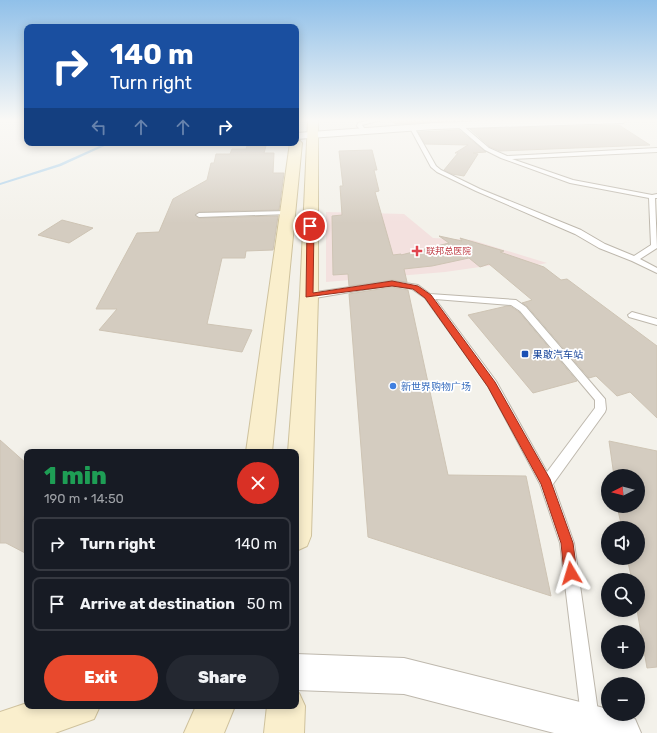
<!DOCTYPE html>
<html lang="en">
<head>
<meta charset="utf-8">
<style>
	:root { --surface:#171b24; --page:#242831; --text:#f1f3f6; --muted:#9ea1a6; --line:#363941; --accent:#e8492d }
	body { margin:0; font-family:Rubik,"Noto Sans SC",sans-serif; background:var(--page); color:var(--text); height:100vh; display:flex; flex-direction:column; font-size:15px; white-space:nowrap }
	* { box-sizing:border-box; margin:0 }
	p { font-size:13px; color:var(--muted) }
	.icon { flex:none; width:22px; height:22px; fill:none; stroke:currentColor; stroke-width:2; stroke-linecap:round; stroke-linejoin:round }
	.map { position:relative; flex:1; overflow:hidden }
	.panel { position:absolute; left:24px; top:449px; width:275px; height:260px; display:flex; flex-direction:column; background:var(--surface); border-radius:8px; box-shadow:0 2px 10px #0003 }
	.panel>* { flex:none }
	.top-card { position:absolute; left:24px; top:24px; width:275px; height:122px; border-radius:8px; box-shadow:0 2px 10px #0003; background:#1a4fa0; color:#fff; overflow:hidden }
	.needle { width:26px; rotate:264deg }
	.fabs { position:absolute; left:601px; top:469px; display:grid; gap:8px }
	.fabs a { display:grid; place-items:center; width:44px; height:44px; border-radius:50%; background:var(--surface); box-shadow:0 2px 10px #0003; font-size:20px }
	.pin { position:absolute; display:grid; place-items:center; width:34px; height:34px; color:#fff; margin:-17px; border:2px solid #fff; border-radius:50%; box-shadow:0 1px 4px #0007 }
	.me { position:absolute; width:44px; margin:-22px; rotate:353deg; stroke-linejoin:round; filter:drop-shadow(0 0 3px #0008) }
	.turn { display:flex; align-items:center; gap:14px; height:84px; padding:0 20px; font-size:18px }
	.turn .icon { width:52px; height:52px; stroke-width:2.5 }
	.turn b { display:block; font-size:28px; line-height:34px }
	.lanes { display:flex; align-items:center; height:38px; padding:0 20px; background:#0003; justify-content:center; gap:20px; direction:ltr }
	.lanes .off { opacity:.35 }
	.round { display:grid; place-items:center; flex:none; width:42px; height:42px; border-radius:21px; background:var(--page) }
	.summary { display:flex; align-items:center; justify-content:space-between; height:68px; padding:0 20px }
	h1 { font-size:24px; font-weight:800; line-height:30px; color:#1e9e55 }
	.primary-button { display:flex; gap:8px; margin-top:auto; padding:8px 20px }
	.primary-button a { flex:1; height:46px; border-radius:24px; background:var(--accent); color:#fff; font-size:16px; font-weight:800; line-height:46px; text-align:center }
	.primary-button a+a { background:var(--page); color:var(--text) }
	ul { padding:0; list-style:none }
	li { display:flex; align-items:center; gap:12px; height:54px; margin:0 8px 6px; padding:0 12px; border:2px solid var(--line); border-radius:8px }
	li div { flex:1 }
	li b { display:block; font-size:15px }
	li em { font-style:normal }
	.map>svg:first-child { display:block }
	.medical { fill:#f3e1df }
	.lines { fill:none; stroke-linecap:round; stroke-linejoin:round }
	.stream { fill:#acd1eb; fill-rule:evenodd }
	.building { fill:#d4ccc0; stroke:#cec4b4 }
	.service-casing { stroke:#beb8ad; stroke-width:2 }
	.tertiary-casing { stroke:#beb8ad; stroke-width:2 }
	.secondary-casing { stroke:#cfc29d; stroke-width:2 }
	.service { fill:#fff; fill-rule:evenodd }
	.tertiary { fill:#fff; fill-rule:evenodd }
	.secondary { fill:#faefcd; fill-rule:evenodd }
	.route { fill:#e8492d; stroke:#972f1d }
	.health-dot { fill:#e0444e; stroke:#fff; stroke-width:1.5 }
	.transit-dot { fill:#1a4fb4; stroke:#fff; stroke-width:1.5 }
	.shop-dot { fill:#3f7fe0; stroke:#fff; stroke-width:1.5 }
	.labels { text-anchor:middle; stroke-width:3.5; stroke-linejoin:round; paint-order:stroke }
	.far-health-label { font-size:9px; fill:#be3a42; stroke:#fff; text-anchor:start }
	.transit-label { font-size:10px; fill:#164399; stroke:#fff; text-anchor:start }
	.shop-label { font-size:10px; fill:#366cbe; stroke:#fff; text-anchor:start }
</style>
</head>
<body>
<div class="map">
<svg width="657" height="733" viewBox="0 0 657 733">
	<rect width="100%" height="100%" fill="#f3f1ea"/>
	<path class="medical" d="M326 212 404 214 433 238 472 240 547 263 505 271 494 265 445 272 326 282Z"/>
	<g class="lines">
		<path class="stream" d="M106 143H111L61 166 0 185V183L59 164Z"/>
	</g>
	<g class="building">
		<path d="M390 120H470L396 124Z"/>
		<path d="M619 125 650 145 500 151 490 147 470 129Z"/>
		<path d="M459 130 486 152 473 153 478 154 464 176 452 174 444 170 458 153H455L468 145 425 144 418 132Z"/>
		<path d="M247 146H266L264 153H274L273 173H284L279 210 199 212 195 215 199 218 278 216 273 250 246 251 245 258H222L207 324 252 330 242 352 99 330 117 309H96L137 233 159 232 173 199 207 180 211 163H214L216 154H230L232 149H246Z"/>
		<path d="M372 150 377 170H374L379 191 375 192 393 255 401 254V255L449 243 439 236 462 241 460 238 504 251 500 252 544 267 561 280 567 279 657 346V418L630 392 617 396 596 376 589 378 527 306 522 303 532 300 489 264 480 267 469 258 432 266 404 269 407 282 392 280 349 286 348 274 333 275 332 216 342 215 340 186H343L339 151Z"/>
		<path d="M62 220 93 228 69 243 38 235Z"/>
		<path d="M392 287 408 290 448 475 526 476 551 596 368 537 349 294Z"/>
		<path d="M507 306H510L519 312 577 381 533 393 468 315Z"/>
		<path d="M0 440 27 464V506L23 521 27 523V554L6 543H0Z"/>
		<path d="M609 441 657 451V667L647 668 637 610 638 580H632L627 558H638V528H622L617 506H638V476H614Z"/>
	</g>
	<g class="lines">
		<defs>
			<g id="service">
				<path d="M371 120H381L362 125 367 132 364 134 357 126 358 123Z"/>
				<path d="M457 124H461L489 148 507 156 657 148V152L512 159 573 180 652 195 657 194V198H655L657 248 640 259 657 268V273L632 261 599 248 575 234 476 191 437 172 431 167 410 128 414 127 436 166 441 170 480 189 581 230 605 244 634 256 651 245 649 198 570 183 501 158 485 150 457 126Z"/>
				<path d="M288 211 291 213 290 214 199 217 196 215 199 213Z"/>
				<path d="M392 281 418 285 430 294 516 300 526 307 605 399 606 409 605 412 553 484 574 543 601 733H583L560 543 540 484 488 386 425 298 412 289 392 285 309 299 305 296 309 293ZM435 299 511 305 520 311 595 400V408L547 472 496 381Z"/>
				<path d="M632 312 657 319V325L629 317 628 315Z"/>
			</g>
			<g id="tertiary">
				<path d="M516 120H628L623 123 435 129 296 139 297 133 435 123Z"/>
				<path d="M296 654 404 658 608 709V714H622L635 719 641 733H554L404 694 296 690Z"/>
			</g>
			<g id="secondary">
				<path d="M308 120H318V296L311 536 307 546 296 551V452H288L300 296Z"/>
				<path d="M296 140 300 141 302 143 272 452H246L290 143H296Z"/>
				<path d="M296 691 299 693 305 706 304 733H264L267 706H296Z"/>
				<path d="M27 703V706H100L94 719 55 733H0V712Z"/>
				<path d="M196 706H235L224 733H184Z"/>
			</g>
		</defs>
		<use href="#service" class="service-casing"/>
		<use href="#tertiary" class="tertiary-casing"/>
		<use href="#secondary" class="secondary-casing"/>
		<use href="#service" class="service"/>
		<use href="#tertiary" class="tertiary"/>
		<use href="#secondary" class="secondary"/>
	</g>
	<linearGradient id="sky" x2="0" y2="1"><stop stop-color="#90c0e9"/><stop offset="0.54" stop-color="#faf9f6"/><stop offset="1" stop-color="#faf9f6" stop-opacity="0"/></linearGradient>
	<rect width="657" height="223" fill="url(#sky)"/>
	<path class="route" d="M310 224 314 226 313 293 392 281 418 286 431 295 495 382 550 479 573 543 577 573 575 578 571 580 566 578 564 573 561 543 541 484 488 387 425 298 413 289 392 286 306 297 307 226Z"/>
	<path class="health-dot" d="M415 245h4v4h4v4h-4v4h-4v-4h-4v-4h4z"/>
	<rect class="transit-dot" x="521" y="350" width="8" height="8" rx="2"/>
	<circle class="shop-dot" cx="393" cy="386" r="4"/>
	<g class="labels">
		<g class="far-health-label">
			<text x="426" y="254">联邦总医院</text>
		</g>
		<g class="transit-label">
			<text x="533" y="358">果敢汽车站</text>
		</g>
		<g class="shop-label">
			<text x="401" y="390">新世界购物广场</text>
		</g>
	</g>
</svg>
<div class="fabs">
<a><svg class="needle" viewBox="-14 -14 28 28"><path d="M0-13l5 13h-10z" fill="#e53935"/><path d="M0 13l5-13h-10z" fill="#9ea1a6"/></svg></a>
<a><svg class="icon" aria-label="sound" viewBox="0 0 24 24"><path d="M4 9h4l5-4v14l-5-4H4zM17 9q2 3 0 6"/></svg></a>
<a><svg class="icon" aria-label="search" viewBox="0 0 24 24"><circle cx="10" cy="10" r="6"/><path d="M15 15l6 6"/></svg></a>
<a>+</a>
<a>−</a>
</div>
<div class="pin" style="left:310px;top:226px;background:#d93025"><svg class="icon" aria-label="arrive" viewBox="0 0 24 24"><path d="M6 21V4h12l-3 4 3 4H6"/></svg></div>
<svg class="me" style="left:571px;top:573px" viewBox="-20 -20 40 40"><path d="M0-17L14 15 0 8-14 15z" fill="#e8492d" stroke="#fff" stroke-width="4"/></svg>
<div class="top-card">
<div class="turn"><svg class="icon" aria-label="right" viewBox="0 0 24 24"><path d="M7 20v-9h11M14 6l5 5-5 5"/></svg><div><b>140 m</b>Turn right</div></div>
<div class="lanes"><svg class="icon off" aria-label="left" viewBox="0 0 24 24"><path d="M17 20v-9H6M10 6l-5 5 5 5"/></svg><svg class="icon off" aria-label="ahead" viewBox="0 0 24 24"><path d="M12 20V5M6 11l6-6 6 6"/></svg><svg class="icon off" aria-label="ahead" viewBox="0 0 24 24"><path d="M12 20V5M6 11l6-6 6 6"/></svg><svg class="icon" aria-label="right" viewBox="0 0 24 24"><path d="M7 20v-9h11M14 6l5 5-5 5"/></svg></div>
</div>
<section class="panel">
<div class="summary"><div><h1>1 min</h1><p>190 m · 14:50</p></div><a class="round" style="background:#d93025;color:#fff"><svg class="icon" aria-label="close" viewBox="0 0 24 24"><path d="M6 6l12 12M18 6L6 18"/></svg></a></div>
<ul>
<li><svg class="icon" aria-label="right" viewBox="0 0 24 24"><path d="M7 20v-9h11M14 6l5 5-5 5"/></svg><div><b>Turn right</b></div><em>140 m</em></li>
<li><svg class="icon" aria-label="arrive" viewBox="0 0 24 24"><path d="M6 21V4h12l-3 4 3 4H6"/></svg><div><b>Arrive at destination</b></div><em>50 m</em></li>
</ul>
<div class="primary-button"><a>Exit</a><a>Share</a></div>
</section>
</div>
</body>
</html>
